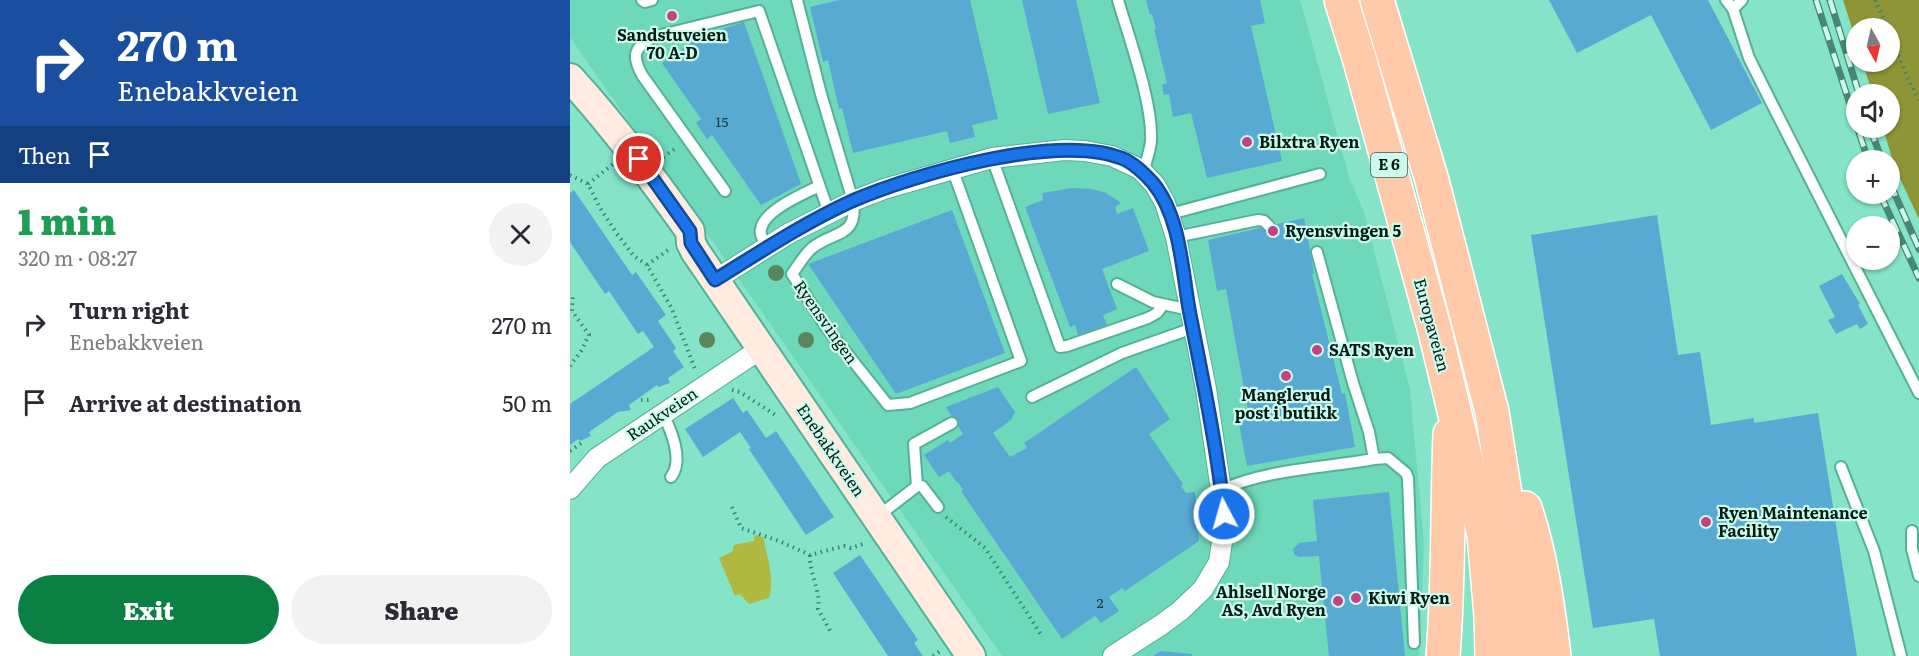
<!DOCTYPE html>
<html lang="en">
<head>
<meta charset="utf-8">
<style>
	:root { --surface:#fff; --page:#f2f2f3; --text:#2b2b33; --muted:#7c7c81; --accent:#0b8043 }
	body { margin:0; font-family:Literata,serif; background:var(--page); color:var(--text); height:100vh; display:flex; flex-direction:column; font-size:22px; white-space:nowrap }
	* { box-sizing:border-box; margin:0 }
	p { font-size:20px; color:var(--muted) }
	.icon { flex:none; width:33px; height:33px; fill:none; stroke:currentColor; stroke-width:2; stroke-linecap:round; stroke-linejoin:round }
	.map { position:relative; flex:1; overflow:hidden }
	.side { display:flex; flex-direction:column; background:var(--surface); width:570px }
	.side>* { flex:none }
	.top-card { background:#1a4fa0; color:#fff; overflow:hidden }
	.needle { width:39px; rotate:172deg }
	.controls { position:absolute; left:1276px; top:18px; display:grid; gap:12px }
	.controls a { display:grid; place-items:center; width:54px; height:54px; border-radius:50%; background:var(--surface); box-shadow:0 2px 4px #0004; font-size:30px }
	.pin { position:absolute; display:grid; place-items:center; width:51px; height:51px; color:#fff; margin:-26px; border:3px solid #fff; border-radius:50%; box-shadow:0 2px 6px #0007 }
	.me { position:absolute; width:66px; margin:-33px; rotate:354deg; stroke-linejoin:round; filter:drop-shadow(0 0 4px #0008) }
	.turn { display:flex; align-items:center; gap:21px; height:126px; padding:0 18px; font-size:27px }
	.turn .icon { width:78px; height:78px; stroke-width:2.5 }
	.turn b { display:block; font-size:42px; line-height:51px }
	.then { display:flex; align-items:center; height:57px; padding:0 18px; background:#0003; gap:12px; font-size:22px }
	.round { display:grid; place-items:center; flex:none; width:63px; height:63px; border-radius:32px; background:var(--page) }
	.summary { display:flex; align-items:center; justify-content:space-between; height:102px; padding:0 18px }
	h1 { font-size:36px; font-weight:800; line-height:45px; color:#1e9e55 }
	.cta { display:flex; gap:12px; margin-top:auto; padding:12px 18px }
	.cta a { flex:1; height:69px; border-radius:36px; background:var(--accent); color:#fff; font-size:24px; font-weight:800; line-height:69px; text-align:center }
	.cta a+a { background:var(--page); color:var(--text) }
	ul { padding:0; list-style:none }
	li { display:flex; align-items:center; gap:18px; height:78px; padding:0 18px }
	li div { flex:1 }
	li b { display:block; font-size:22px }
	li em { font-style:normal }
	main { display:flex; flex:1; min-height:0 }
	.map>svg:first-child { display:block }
	.built { fill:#6ed8ba }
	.green { fill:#b1b83f }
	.forest { fill:#8e9536 }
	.building { fill:#59aad2 }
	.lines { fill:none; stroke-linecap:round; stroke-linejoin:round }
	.service-casing { stroke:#53b197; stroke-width:14 }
	.minor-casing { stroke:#53b197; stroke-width:22 }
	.secondary-casing { stroke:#53b197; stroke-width:32 }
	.trunk-casing { stroke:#fff; stroke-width:36 }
	.path { stroke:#43816f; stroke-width:4; stroke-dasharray:1.5 4.5; stroke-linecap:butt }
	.service { stroke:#fff; stroke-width:10 }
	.minor { stroke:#fff; stroke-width:20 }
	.secondary { stroke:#ffebdf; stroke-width:28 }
	.trunk { stroke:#fecaaa; stroke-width:33 }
	.rail-casing { stroke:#478775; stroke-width:7 }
	.rail { stroke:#cefaeb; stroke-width:4.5; stroke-dasharray:14; stroke-linecap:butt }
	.tree { fill:#5b865c }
	.route-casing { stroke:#114b97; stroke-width:15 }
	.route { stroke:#1a73e8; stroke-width:10 }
	.poi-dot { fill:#c54184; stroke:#cefaeb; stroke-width:2 }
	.labels { text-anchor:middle; stroke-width:4.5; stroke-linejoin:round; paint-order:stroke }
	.number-label { font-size:14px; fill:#164045 }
	.shield { fill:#cefaeb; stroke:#3e5f56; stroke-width:1.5 }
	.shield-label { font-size:15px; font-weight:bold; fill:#001d16 }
	.poi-label { font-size:16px; font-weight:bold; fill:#001d16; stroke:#cefaeb; text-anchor:start }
	.street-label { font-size:16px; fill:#001d16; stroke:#cefaeb }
</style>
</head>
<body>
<main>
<section class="side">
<div class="top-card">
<div class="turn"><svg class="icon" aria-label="right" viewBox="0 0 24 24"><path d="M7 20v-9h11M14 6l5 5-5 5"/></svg><div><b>270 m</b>Enebakkveien</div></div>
<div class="then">Then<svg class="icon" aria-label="arrive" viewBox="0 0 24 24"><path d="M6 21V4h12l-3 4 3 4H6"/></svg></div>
</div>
<div class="summary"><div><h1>1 min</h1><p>320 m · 08:27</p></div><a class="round"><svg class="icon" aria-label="close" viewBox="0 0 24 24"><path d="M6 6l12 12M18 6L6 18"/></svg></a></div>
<ul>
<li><svg class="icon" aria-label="right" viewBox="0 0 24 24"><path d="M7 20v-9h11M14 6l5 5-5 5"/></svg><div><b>Turn right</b><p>Enebakkveien</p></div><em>270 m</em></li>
<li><svg class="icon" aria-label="arrive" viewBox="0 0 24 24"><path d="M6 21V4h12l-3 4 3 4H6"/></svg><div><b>Arrive at destination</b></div><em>50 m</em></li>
</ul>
<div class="cta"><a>Exit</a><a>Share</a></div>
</section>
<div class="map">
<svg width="1349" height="656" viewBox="0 0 1349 656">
	<rect width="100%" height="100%" fill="#85e3c7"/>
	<path class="built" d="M0 0H730L779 177 795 215 840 390 854 545 849 656H432L0 37Z"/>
	<path class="green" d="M185 535 193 537C197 557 205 578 199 598L179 604 170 594 165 596 149 558 162 552 164 545 184 541Z"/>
	<path class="forest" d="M1273 0H1349V219L1325 168 1313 128H1320V94H1303L1292 62H1320V28H1287V44Z"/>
	<g class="building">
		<path d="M269 0H400L428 119 402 125 405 137 380 143 377 131 283 153 272 108 269 109 258 60 253 62 240 7Z"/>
		<path d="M452 0H506L530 103 478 114Z"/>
		<path d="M576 0H690L695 23 681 26 712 161 637 178 621 113 603 117 599 94 594 95 592 85 597 83 584 29H586L582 14 580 15Z"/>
		<path d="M979 0H1138L1192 103 1141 130 1081 15 1007 53Z"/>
		<path d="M174 22 231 184 191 205 142 135 137 139 126 123 131 119 92 63 131 36Z"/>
		<path d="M502 188 522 189 536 193 551 203 545 207 547 214 563 208 579 251 532 269 547 309 533 315 537 325 508 335 505 325 500 327 455 207 473 200 472 193Z"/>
		<path d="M4 190 62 275 66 272 96 315 88 321 106 348 103 351 114 367 98 378 100 383 88 387 87 385 59 405 61 410 48 412 19 432 21 436 10 441 8 439 0 445V404L84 347 73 331 68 334 39 291 35 294 0 242V193Z"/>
		<path d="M382 210 435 353 326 394 238 264Z"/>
		<path d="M1087 215 1108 355 1130 352 1141 425 1184 418V423L1248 413 1287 656H1090L1084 619 1023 628 961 235Z"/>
		<path d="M734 218 744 273 742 274 772 394 775 393 785 447 677 466 667 413 678 411 656 289 647 291 638 240Z"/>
		<path d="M1272 274 1290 304 1288 305 1298 324 1290 329 1287 324 1266 334 1258 320 1265 317 1249 286Z"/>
		<path d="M566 367 600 419 579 434 613 484 611 486 616 493 625 492 629 541 555 591 552 588 539 597 549 611 531 623 525 616 492 639 391 491 393 490 388 482 387 483 379 471 369 477 354 455 378 440 380 443 393 434 376 407 428 387 445 412 441 420 423 433 440 457 457 448 454 443Z"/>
		<path d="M163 398 173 413 177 410 196 438 206 431 264 517 236 535 179 449 181 448 170 432 133 457 115 429Z"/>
		<path d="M819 492 835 656H759L749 556 728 557 724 554 723 549 729 543 747 541 743 500Z"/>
		<path d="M290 555 348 640 344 643 353 656H318L263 573Z"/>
		<path d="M591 651 622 654V656H583Z"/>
	</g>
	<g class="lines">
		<defs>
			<g id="service">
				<path d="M72 0 75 2 82 0"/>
				<path d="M227 0 251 94 283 201C288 238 265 230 242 248 234 255 228 266 222 274L256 327 318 405 340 403 451 361 382 168"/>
				<path d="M548 0C559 38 583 103 581 141 580 151 576 162 573 173"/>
				<path d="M1156 0 1163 9 1179 58 1200 100 1349 393"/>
				<path d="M1163 9 1172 0"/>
				<path d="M422 158 490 347 497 346 578 318 587 313 593 305"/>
				<path d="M155 191 72 75C62 56 63 48 83 37L189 11 259 213"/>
				<path d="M600 214 750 174"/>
				<path d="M606 237 688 220 694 221 699 226"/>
				<path d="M197 247C195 242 189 235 191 229 194 210 234 194 249 186"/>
				<path d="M547 284 583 302 620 310"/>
				<path d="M462 397 552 353 623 328"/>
				<path d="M93 414C101 430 114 461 101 477"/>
				<path d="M804 459 818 458 836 473 838 478 844 643"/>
				<path d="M1271 467 1304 551 1331 656"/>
				<path d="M347 486 344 444 382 423"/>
				<path d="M651 490C698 469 753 468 804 459L799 432 783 383 747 252"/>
				<path d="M307 517 347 486H352L368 507"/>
				<path d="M1342 531V549L1349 576"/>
			</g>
			<g id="minor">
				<path d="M145 280 218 234 283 201 314 189 422 158 494 150 515 151 542 156 570 169 585 185 595 203 606 237 636 389 651 490 653 535 649 562 633 589 610 611 591 625 543 656"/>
				<path d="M0 489 27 458 192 348"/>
			</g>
			<path id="secondary" d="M0 78C44 126 82 178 120 231L121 243 125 251 401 656"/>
			<g id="trunk">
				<path d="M771 0 790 61 865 331 914 535 921 616 922 656"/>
				<path d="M807 0 861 177 922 412 946 563 954 656"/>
				<path d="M955 508C971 556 978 606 984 656"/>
				<path d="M873 656C879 582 877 508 880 434"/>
			</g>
		</defs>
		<use href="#service" class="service-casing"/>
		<use href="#minor" class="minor-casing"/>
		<use href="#secondary" class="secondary-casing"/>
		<use href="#trunk" class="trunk-casing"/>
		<g class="path">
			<path d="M1305 0 1318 28"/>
			<path d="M1320 33 1338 79 1349 100"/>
			<path d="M93 157 106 148"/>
			<path d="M0 175 18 184 30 208 47 234 64 256 77 265 102 309 125 369"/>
			<path d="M18 184 43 164"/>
			<path d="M77 265 98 250"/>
			<path d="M0 366 11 351 19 335 2 311 3 293"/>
			<path d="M162 390 170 392 207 416"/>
			<path d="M71 400H80"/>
			<path d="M0 451 13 442"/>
			<path d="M162 507 171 528 209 541 240 555 274 546 281 548 296 543"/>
			<path d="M376 517 415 548 472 636"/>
			<path d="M240 555C239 573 251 591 248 609L262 634"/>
			<path d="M363 656 370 651"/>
		</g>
		<use href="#service" class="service"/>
		<use href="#minor" class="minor"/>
		<use href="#secondary" class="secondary"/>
		<use href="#trunk" class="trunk"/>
		<defs>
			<g id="rail">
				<path d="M1246 0 1298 160"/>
				<path d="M1260 0 1289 94"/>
				<path d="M1300 128 1312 160"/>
				<path d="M1320 183 1349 249"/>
				<path d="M1310 194 1349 278"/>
			</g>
		</defs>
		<use href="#rail" class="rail-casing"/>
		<use href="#rail" class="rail"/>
	</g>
	<g class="tree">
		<circle cx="206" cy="273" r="8"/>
		<circle cx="137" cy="340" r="8"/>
		<circle cx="236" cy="340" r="8"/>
	</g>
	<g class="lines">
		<defs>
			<path id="route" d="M69 159 120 231 121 243 145 280C190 252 234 223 282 201 345 174 492 131 556 160 567 166 575 174 583 183 610 216 612 268 619 309 632 377 647 445 654 514"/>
		</defs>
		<use href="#route" class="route-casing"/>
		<use href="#route" class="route"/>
	</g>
	<g class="poi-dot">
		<circle cx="102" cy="16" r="6"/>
		<circle cx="677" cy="142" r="6"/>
		<circle cx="703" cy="231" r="6"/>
		<circle cx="747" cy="350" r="6"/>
		<circle cx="716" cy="376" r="6"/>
		<circle cx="1136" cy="522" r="6"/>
		<circle cx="786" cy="598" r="6"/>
		<circle cx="768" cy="601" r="6"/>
	</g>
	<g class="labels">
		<g class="number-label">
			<text x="152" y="127">15</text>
			<text x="530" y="608">2</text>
		</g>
		<rect class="shield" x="801" y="153" width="36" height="24" rx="4.5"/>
		<g class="shield-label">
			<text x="819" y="170">E 6</text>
		</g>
		<g class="poi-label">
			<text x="102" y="41" text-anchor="middle">Sandstuveien<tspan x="102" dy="18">70 A-D</tspan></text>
			<text x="689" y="148">Bilxtra Ryen</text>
			<text x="715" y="237">Ryensvingen 5</text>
			<text x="759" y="356">SATS Ryen</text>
			<text x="716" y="401" text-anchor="middle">Manglerud<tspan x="716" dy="18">post i butikk</tspan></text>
			<text x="1148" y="519">Ryen Maintenance<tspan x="1148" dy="18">Facility</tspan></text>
			<text x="756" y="598" text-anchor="end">Ahlsell Norge<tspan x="756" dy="18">AS, Avd Ryen</tspan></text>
			<text x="798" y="604">Kiwi Ryen</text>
		</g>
		<g class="street-label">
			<text transform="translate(256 322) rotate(55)" y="6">Ryensvingen</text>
			<text transform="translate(862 325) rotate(75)" y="6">Europaveien</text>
			<text transform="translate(92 414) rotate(-34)" y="6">Raukveien</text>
			<text transform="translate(261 450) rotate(56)" y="6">Enebakkveien</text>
		</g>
	</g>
</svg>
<div class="controls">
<a><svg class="needle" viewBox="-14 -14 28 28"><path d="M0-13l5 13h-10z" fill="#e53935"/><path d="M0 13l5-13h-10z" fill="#7c7c81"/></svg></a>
<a><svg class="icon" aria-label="sound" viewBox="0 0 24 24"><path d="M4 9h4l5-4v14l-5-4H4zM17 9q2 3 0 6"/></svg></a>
<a>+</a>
<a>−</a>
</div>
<div class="pin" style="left:69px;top:159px;background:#d93025"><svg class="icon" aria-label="arrive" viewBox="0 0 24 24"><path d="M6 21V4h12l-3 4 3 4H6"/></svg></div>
<svg class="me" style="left:654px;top:514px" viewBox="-20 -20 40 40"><circle r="17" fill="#1a73e8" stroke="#fff" stroke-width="3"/><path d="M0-11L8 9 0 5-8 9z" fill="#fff"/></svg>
</div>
</main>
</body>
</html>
